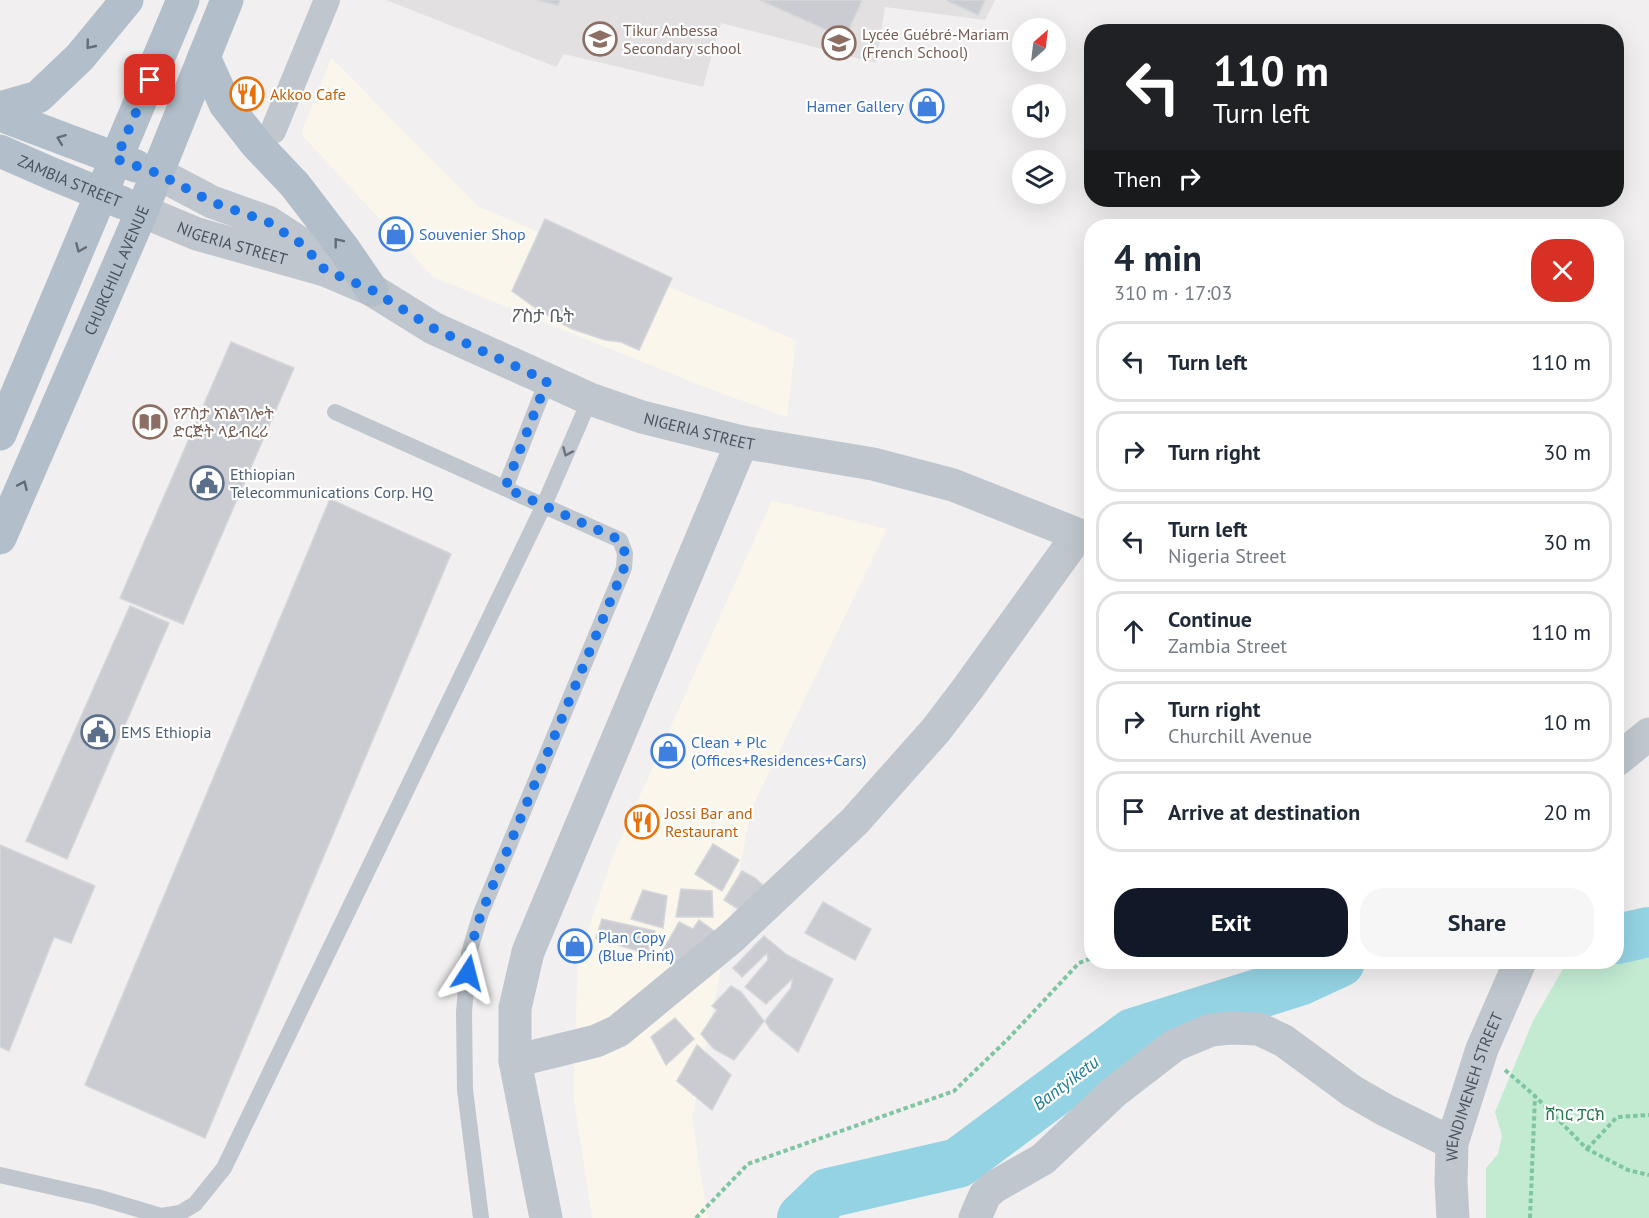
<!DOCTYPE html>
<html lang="en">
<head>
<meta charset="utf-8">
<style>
	:root { --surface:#fff; --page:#f6f6f7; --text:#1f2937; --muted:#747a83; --line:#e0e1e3; --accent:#111827 }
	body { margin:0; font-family:"PT Sans","Noto Sans Ethiopic",sans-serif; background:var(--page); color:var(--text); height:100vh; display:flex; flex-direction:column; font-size:22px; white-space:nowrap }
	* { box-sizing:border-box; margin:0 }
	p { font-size:20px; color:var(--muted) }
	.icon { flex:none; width:33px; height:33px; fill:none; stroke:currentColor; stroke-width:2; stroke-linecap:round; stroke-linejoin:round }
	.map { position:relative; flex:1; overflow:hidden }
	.drawer { position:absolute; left:1084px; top:219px; width:540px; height:750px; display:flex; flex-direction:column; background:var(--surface); border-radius:24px; box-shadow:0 6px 24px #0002 }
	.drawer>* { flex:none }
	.banner { position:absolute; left:1084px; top:24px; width:540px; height:183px; border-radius:24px; box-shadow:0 6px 24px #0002; background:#202124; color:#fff; overflow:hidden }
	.needle { width:39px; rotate:28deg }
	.fabs { position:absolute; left:1012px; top:18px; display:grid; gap:12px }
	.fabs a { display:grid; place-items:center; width:54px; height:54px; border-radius:50%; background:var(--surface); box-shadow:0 6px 24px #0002; font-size:30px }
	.pin { position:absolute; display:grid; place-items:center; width:51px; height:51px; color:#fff; margin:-26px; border-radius:12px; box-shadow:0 3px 9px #0006 }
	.me { position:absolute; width:66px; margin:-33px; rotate:9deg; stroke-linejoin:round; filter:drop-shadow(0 0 4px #0008) }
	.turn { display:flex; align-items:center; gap:21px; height:126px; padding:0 30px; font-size:27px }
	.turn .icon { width:78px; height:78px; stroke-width:2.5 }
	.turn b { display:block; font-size:42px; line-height:51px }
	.then { display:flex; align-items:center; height:57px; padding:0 30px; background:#0003; gap:12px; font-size:22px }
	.round { display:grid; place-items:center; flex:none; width:63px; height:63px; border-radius:24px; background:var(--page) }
	.overview { display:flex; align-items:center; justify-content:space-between; height:102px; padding:0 30px }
	h1 { font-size:36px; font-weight:700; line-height:45px }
	.button { display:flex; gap:12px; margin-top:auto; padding:12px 30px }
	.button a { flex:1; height:69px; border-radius:24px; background:var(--accent); color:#fff; font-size:24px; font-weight:700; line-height:69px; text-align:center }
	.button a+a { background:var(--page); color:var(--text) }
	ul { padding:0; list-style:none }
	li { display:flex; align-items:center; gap:18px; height:81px; margin:0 12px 9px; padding:0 18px; border:3px solid var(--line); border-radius:24px }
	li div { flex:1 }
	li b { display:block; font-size:22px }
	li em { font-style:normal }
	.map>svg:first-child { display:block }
	.commercial { fill:#faf6eb }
	.education { fill:#e2e0e0 }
	.park { fill:#c2ebd2 }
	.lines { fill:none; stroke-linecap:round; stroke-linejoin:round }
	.river { stroke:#94d3e3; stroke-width:50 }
	.building { fill:#caccd1; stroke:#d4d6da; stroke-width:1.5 }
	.path { stroke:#7ec5a2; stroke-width:4; stroke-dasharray:4.5 3; stroke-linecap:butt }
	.service { stroke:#bfc6cd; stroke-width:16 }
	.pedestrian { stroke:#bfc6cd; stroke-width:26 }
	.minor { stroke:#bfc6cd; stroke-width:33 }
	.tertiary { stroke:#bfc6cd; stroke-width:33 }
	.primary { stroke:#b2bfcb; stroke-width:33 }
	.oneway { stroke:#636d77 }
	.oneway2 { stroke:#6c757d }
	.route { stroke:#1a73e8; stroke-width:10; stroke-dasharray:0 18 }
	.labels { text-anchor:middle; stroke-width:4.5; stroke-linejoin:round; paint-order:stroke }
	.education-label { font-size:16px; fill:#785e54; stroke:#fff; text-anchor:start }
	.food-label { font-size:16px; fill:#c56008; stroke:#fff; text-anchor:start }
	.shop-label { font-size:16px; fill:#366cbe; stroke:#fff; text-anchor:start }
	.street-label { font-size:16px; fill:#49525b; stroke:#fff }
	.service-label { font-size:16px; fill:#4e5e75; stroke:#fff; text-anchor:start }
	.park-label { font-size:16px; fill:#21754b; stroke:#fff }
	.neighbourhood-label { font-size:18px; fill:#5c6063; stroke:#fff }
	.water-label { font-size:18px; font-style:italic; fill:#1a7b95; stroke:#fff }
</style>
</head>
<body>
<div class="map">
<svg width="1649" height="1218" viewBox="0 0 1649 1218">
	<rect width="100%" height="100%" fill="#f1efef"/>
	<g class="commercial">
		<path d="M331 58 479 207 796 340 787 417 704 387 433 277 301 134Z"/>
		<path d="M772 500 887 529 751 810 692 1119 708 1218H592L573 1094 578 960 612 858Z"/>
	</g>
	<path class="education" d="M386 0H995L985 20 885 7 876 63 721 23 703 87 564 54 556 67Z"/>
	<path class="park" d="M1617 949 1635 952 1649 951V1218H1486V1168L1498 1154 1502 1136 1495 1112 1533 1021 1567 962H1617Z"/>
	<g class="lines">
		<g class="river">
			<path d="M1617 939 1649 932"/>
			<path d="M802 1218 828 1193 958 1163 1133 1033 1299 981 1340 962"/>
		</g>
	</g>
	<g class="building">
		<path d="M538 0H560L558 5Z"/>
		<path d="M760 0H862L845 38Z"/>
		<path d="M946 0H985L978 15Z"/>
		<path d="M545 219 672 278 639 350 621 342 605 340 572 329 540 311 512 291Z"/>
		<path d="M231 342 294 368 183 624 120 598Z"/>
		<path d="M330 499 451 554 205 1138 85 1085Z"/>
		<path d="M130 606 169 623 67 859 26 841Z"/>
		<path d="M713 844 739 860 722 891 695 874Z"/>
		<path d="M0 845 95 886 71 943 54 937 9 1051 0 1047Z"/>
		<path d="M742 871 755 878 765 887 748 915 724 900Z"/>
		<path d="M681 889 712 891 713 917H676Z"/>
		<path d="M643 890 667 896 663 928 631 919Z"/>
		<path d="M823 902 871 929 855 960 805 933Z"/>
		<path d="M602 919 655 931 647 954 596 938Z"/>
		<path d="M699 920 727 940 689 971 661 954 679 922 693 929Z"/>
		<path d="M764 936 787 955 833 979 798 1052 770 1029 765 1021 791 988 793 978 766 1004 745 987 768 960 767 953 742 977 733 968Z"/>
		<path d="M731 986 741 992 764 1021 734 1060 714 1049 701 1034 717 1010 712 1006Z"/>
		<path d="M675 1018 694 1039 666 1065 651 1037Z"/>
		<path d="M697 1045 731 1075 712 1110 677 1081Z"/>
	</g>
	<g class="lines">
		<g class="path">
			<path d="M1505 1070 1535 1096 1587 1149 1628 1170 1649 1175"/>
			<path d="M1587 1149 1617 1117 1649 1115"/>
			<path d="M696 1218 748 1164 954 1091 1008 1039 1079 963 1092 958"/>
			<path d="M1530 1218 1535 1097"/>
		</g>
		<g class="service">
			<path d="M335 412 620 540 625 553 624 568 481 913 469 953 464 1012 465 1090 481 1218"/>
			<path d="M505 488 547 381"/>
			<path d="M0 1175 97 1197 161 1216 180 1213 195 1204 224 1168 544 505 590 399"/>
		</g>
		<path class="pedestrian" d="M273 131 327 0"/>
		<g class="minor">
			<path d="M515 1061 596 1041 618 1031 731 938 855 821 936 730 968 688 1078 535"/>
			<path d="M975 1218 985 1195 994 1187 1043 1159 1114 1092 1175 1045 1211 1030 1230 1028 1259 1029 1284 1041 1352 1091 1385 1110 1452 1143"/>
		</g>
		<g class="tertiary">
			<path d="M157 173 212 202 268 222 303 245 322 267"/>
			<path id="s1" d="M142 211 197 234 325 270 372 290 433 328 590 399 642 417 742 442 873 464 953 485 1092 540"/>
			<path d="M1617 760 1649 734"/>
			<path d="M546 1218 515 1061V1008L528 952 742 442"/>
			<path id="s2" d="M1453 1218 1451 1182 1452 1143 1482 1049 1520 962"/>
		</g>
		<g class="primary">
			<path d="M204 57 225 104 257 145 295 185 344 249 372 290"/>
			<path d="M0 108 38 97 80 57 127 0"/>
			<path d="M0 115 136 166"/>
			<path id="s3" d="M0 151 50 173 123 203"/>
			<path d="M0 434 183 0"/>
			<path id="s4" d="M0 538 142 211 227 0"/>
		</g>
	</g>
	<defs><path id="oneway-chevron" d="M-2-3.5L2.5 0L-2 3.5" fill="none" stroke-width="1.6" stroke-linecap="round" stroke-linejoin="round" transform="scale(1.5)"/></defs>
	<g class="oneway">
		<use href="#oneway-chevron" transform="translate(90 45) rotate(129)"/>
		<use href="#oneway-chevron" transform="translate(61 139) rotate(-159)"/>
		<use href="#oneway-chevron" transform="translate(338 242) rotate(-128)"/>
		<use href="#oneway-chevron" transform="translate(80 248) rotate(113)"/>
		<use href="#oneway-chevron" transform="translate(23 485) rotate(-66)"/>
	</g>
	<use class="oneway2" href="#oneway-chevron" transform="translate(567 452) rotate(114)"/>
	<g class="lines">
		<path class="route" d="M150 80 116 159 157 173 212 202 268 222 303 245 325 270 372 290 433 328 547 381 505 488 620 540 625 553 624 568 481 914 469 953 468 973"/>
	</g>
	<defs>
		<symbol id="school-ring" viewBox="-11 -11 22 22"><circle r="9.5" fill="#fff" stroke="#8d6e63" stroke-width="1.5"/><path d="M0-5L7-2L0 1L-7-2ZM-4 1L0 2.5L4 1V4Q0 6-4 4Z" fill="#8d6e63"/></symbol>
		<symbol id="restaurant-ring" viewBox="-11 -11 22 22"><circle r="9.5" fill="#fff" stroke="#e8710a" stroke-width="1.5"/><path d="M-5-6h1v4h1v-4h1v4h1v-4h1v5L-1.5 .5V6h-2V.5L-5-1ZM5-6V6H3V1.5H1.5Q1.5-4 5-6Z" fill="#e8710a"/></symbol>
		<symbol id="shop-ring" viewBox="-11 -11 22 22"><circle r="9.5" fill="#fff" stroke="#3f7fe0" stroke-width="1.5"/><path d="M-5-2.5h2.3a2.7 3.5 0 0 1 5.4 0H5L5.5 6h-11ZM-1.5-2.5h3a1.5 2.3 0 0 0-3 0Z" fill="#3f7fe0"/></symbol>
		<symbol id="library-ring" viewBox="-11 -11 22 22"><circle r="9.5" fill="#fff" stroke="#8d6e63" stroke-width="1.5"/><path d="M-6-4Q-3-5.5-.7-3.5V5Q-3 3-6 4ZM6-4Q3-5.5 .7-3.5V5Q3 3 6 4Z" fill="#8d6e63"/></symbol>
		<symbol id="civic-ring" viewBox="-11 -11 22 22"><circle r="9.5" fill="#fff" stroke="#5c6f8a" stroke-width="1.5"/><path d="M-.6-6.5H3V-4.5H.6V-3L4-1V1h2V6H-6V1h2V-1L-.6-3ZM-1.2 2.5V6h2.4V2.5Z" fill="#5c6f8a"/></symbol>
	</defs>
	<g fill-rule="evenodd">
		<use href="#school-ring" x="581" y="20" width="38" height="38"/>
		<use href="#school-ring" x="820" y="24" width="38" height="38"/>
		<use href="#restaurant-ring" x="228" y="75" width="38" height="38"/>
		<use href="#shop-ring" x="908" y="87" width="38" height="38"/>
		<use href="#shop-ring" x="377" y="215" width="38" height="38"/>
		<use href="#library-ring" x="131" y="403" width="38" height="38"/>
		<use href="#civic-ring" x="188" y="464" width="38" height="38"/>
		<use href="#civic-ring" x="79" y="713" width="38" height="38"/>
		<use href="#shop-ring" x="649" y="732" width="38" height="38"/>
		<use href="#restaurant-ring" x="623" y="803" width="38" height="38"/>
		<use href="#shop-ring" x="556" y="927" width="38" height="38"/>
	</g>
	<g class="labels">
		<g class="education-label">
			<text x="623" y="36">Tikur Anbessa<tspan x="623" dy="18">Secondary school</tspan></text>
			<text x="862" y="40">Lycée Guébré-Mariam<tspan x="862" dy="18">(French School)</tspan></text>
			<text x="173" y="419">የፖስታ አገልግሎት<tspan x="173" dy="18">ድርጅት ላይብረሪ</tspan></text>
		</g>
		<g class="food-label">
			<text x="270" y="100">Akkoo Cafe</text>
			<text x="665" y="819">Jossi Bar and<tspan x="665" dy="18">Restaurant</tspan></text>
		</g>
		<g class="shop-label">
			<text x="904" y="112" text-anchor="end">Hamer Gallery</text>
			<text x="419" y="240">Souvenier Shop</text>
			<text x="691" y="748">Clean + Plc<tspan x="691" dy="18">(Offices+Residences+Cars)</tspan></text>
			<text x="598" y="943">Plan Copy<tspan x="598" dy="18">(Blue Print)</tspan></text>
		</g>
		<g class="street-label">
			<text dy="6" stroke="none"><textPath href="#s3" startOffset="76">ZAMBIA STREET</textPath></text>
			<text dy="6" stroke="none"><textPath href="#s1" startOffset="96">NIGERIA STREET</textPath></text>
			<text dy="6" stroke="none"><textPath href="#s4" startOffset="292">CHURCHILL AVENUE</textPath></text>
			<text dy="6" stroke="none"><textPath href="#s1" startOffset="602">NIGERIA STREET</textPath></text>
			<text dy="6" stroke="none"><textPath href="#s2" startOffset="135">WENDIMENEH STREET</textPath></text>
		</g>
		<g class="service-label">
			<text x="230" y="480">Ethiopian<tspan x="230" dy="18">Telecommunications Corp. HQ</tspan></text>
			<text x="121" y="738">EMS Ethiopia</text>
		</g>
		<g class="park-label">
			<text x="1575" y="1120">ሸገር ፓርክ</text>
		</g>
		<g class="neighbourhood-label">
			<text x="543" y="322">ፖስታ ቤት</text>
		</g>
		<g class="water-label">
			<text transform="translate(1066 1083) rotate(-37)" y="6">Bantyiketu</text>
		</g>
	</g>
</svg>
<div class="fabs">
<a><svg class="needle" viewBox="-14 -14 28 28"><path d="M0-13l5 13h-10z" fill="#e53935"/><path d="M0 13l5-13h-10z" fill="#747a83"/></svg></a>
<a><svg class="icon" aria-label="sound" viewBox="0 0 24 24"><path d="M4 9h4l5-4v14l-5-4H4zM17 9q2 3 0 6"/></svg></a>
<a><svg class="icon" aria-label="layers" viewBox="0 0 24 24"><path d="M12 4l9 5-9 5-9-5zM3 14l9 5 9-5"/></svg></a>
</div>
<div class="pin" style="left:150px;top:80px;background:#d93025"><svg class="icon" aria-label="arrive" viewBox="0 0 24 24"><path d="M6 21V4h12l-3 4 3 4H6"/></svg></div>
<svg class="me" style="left:468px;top:973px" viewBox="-20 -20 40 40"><path d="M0-17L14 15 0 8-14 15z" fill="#1a73e8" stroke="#fff" stroke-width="4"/></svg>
<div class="banner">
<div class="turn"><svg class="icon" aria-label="left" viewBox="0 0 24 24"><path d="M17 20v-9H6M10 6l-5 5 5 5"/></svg><div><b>110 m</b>Turn left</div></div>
<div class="then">Then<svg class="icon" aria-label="right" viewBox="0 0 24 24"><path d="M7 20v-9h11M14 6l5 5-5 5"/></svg></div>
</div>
<section class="drawer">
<div class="overview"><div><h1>4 min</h1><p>310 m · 17:03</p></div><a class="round" style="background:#d93025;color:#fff"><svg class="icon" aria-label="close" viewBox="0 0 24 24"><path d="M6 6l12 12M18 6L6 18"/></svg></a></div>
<ul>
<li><svg class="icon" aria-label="left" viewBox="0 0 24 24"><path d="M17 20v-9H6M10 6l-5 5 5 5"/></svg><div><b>Turn left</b></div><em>110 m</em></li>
<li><svg class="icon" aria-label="right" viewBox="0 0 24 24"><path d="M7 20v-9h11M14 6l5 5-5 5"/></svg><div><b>Turn right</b></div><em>30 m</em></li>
<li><svg class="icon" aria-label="left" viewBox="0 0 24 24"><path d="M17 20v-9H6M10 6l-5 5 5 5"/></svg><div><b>Turn left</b><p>Nigeria Street</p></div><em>30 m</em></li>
<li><svg class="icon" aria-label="ahead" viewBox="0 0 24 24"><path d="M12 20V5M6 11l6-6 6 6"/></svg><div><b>Continue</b><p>Zambia Street</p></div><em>110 m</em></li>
<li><svg class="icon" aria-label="right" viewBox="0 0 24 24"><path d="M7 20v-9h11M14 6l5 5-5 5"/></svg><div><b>Turn right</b><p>Churchill Avenue</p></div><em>10 m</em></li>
<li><svg class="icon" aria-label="arrive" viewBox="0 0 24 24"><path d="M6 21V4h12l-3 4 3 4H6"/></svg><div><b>Arrive at destination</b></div><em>20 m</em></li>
</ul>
<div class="button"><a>Exit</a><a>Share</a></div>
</section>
</div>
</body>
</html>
